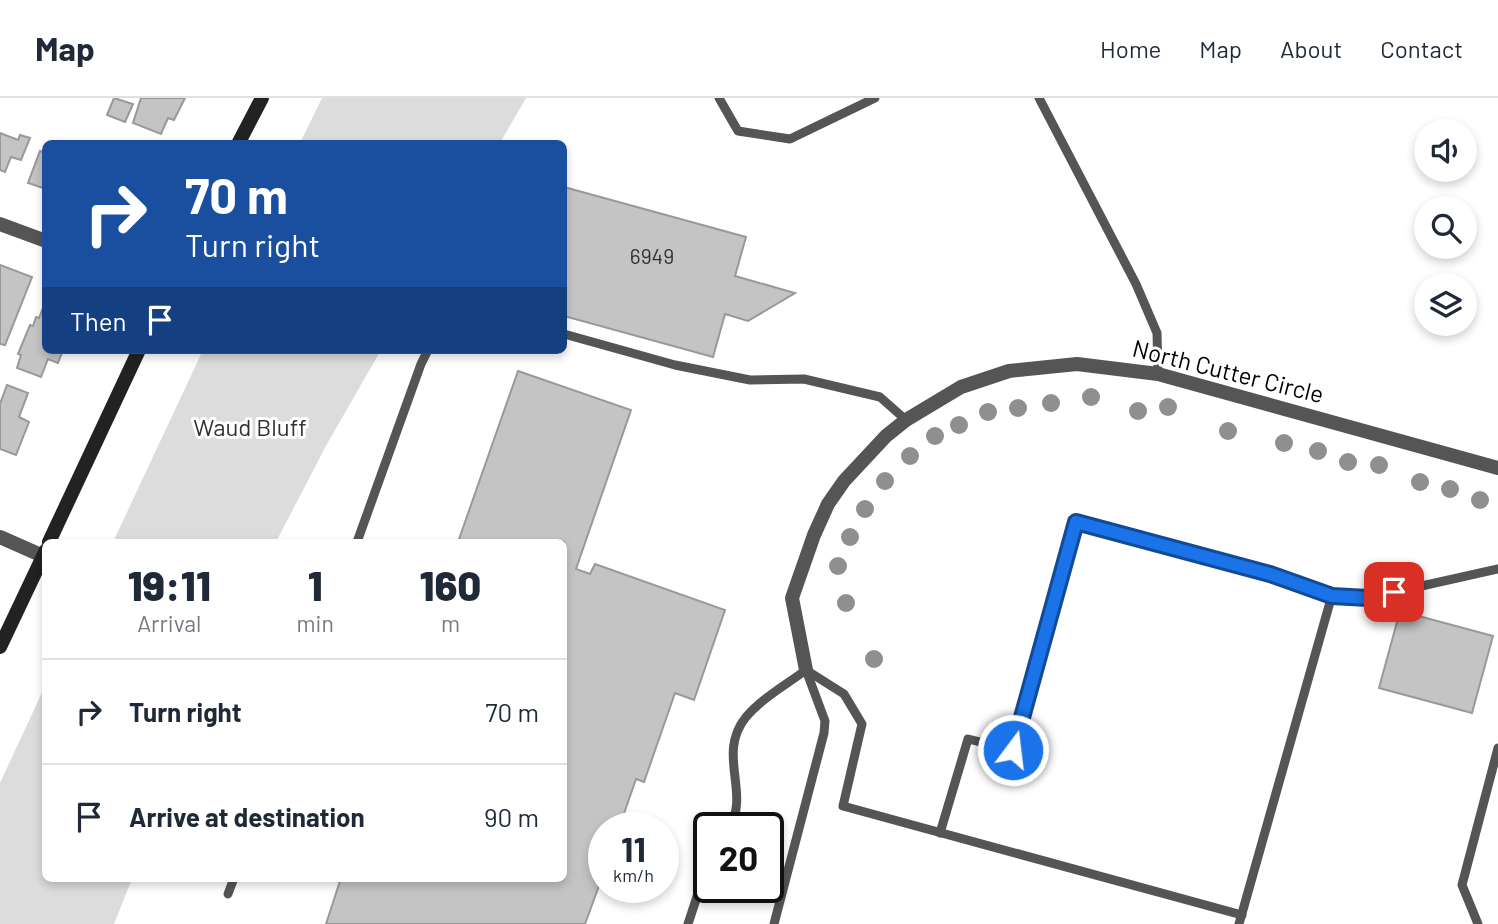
<!DOCTYPE html>
<html lang="en">
<head>
<meta charset="utf-8">
<style>
	:root { --surface:#fff; --page:#f2f2f3; --text:#1f2937; --muted:#747a83; --line:#e0e1e3 }
	body { margin:0; font-family:Barlow,sans-serif; background:var(--page); color:var(--text); height:100vh; display:flex; flex-direction:column; font-size:26px; white-space:nowrap }
	* { box-sizing:border-box; margin:0 }
	p { font-size:23px; color:var(--muted) }
	.icon { flex:none; width:38px; height:38px; fill:none; stroke:currentColor; stroke-width:2; stroke-linecap:round; stroke-linejoin:round }
	.map { position:relative; flex:1; overflow:hidden }
	.panel { position:absolute; left:42px; top:441px; width:525px; height:343px; display:flex; flex-direction:column; background:var(--surface); border-radius:10px; box-shadow:0 4px 10px #0003 }
	.panel>* { flex:none }
	.guide { position:absolute; left:42px; top:42px; width:525px; height:214px; border-radius:10px; box-shadow:0 4px 10px #0003; background:#1a4fa0; color:#fff; overflow:hidden }
	.controls { position:absolute; left:1414px; top:21px; display:grid; gap:14px }
	.controls a { display:grid; place-items:center; width:63px; height:63px; border-radius:50%; background:var(--surface); box-shadow:0 4px 10px #0003; font-size:35px }
	.speed { position:absolute; left:588px; top:714px; display:flex; gap:14px; font-size:35px; font-weight:700; text-align:center }
	.speed>* { display:grid; place-content:center; width:91px; height:91px; border-radius:50%; background:var(--surface); box-shadow:0 4px 10px #0003; line-height:1 }
	.speed small { font-size:18px; font-weight:400 }
	.speed .limit { border:4px solid #111; border-radius:10px; background:#fff; color:#111 }
	.pin { position:absolute; display:grid; place-items:center; width:60px; height:60px; color:#fff; margin:-30px; border-radius:14px; box-shadow:0 4px 10px #0006 }
	.me { position:absolute; width:77px; margin:-38px; rotate:15deg; stroke-linejoin:round; filter:drop-shadow(0 0 5px #0008) }
	.turn { display:flex; align-items:center; gap:24px; height:147px; padding:0 28px; font-size:32px }
	.turn .icon { width:91px; height:91px; stroke-width:2.5 }
	.turn b { display:block; font-size:49px; line-height:60px }
	.then { display:flex; align-items:center; height:66px; padding:0 28px; background:#0003; gap:14px; font-size:26px }
	.eta { display:flex; justify-content:space-evenly; align-items:center; height:119px; text-align:center }
	.eta b { font-size:42px; font-weight:800; line-height:49px }
	ul { padding:0; list-style:none }
	li { display:flex; align-items:center; gap:21px; height:105px; padding:0 28px; border-top:2px solid var(--line) }
	li div { flex:1 }
	li b { display:block; font-size:26px }
	li em { font-style:normal }
	header { display:flex; align-items:center; gap:42px; box-sizing:border-box; height:98px; padding:0 35px; background:var(--surface); border-bottom:2px solid var(--line) }
	header strong { font-size:33px }
	nav { display:flex; gap:38px; margin-inline-start:auto; font-size:24px }
	.map>svg:first-child { display:block }
	.green { fill:#dcdcdc }
	.building { fill:#c4c4c4; stroke:#999; stroke-width:2 }
	.lines { fill:none; stroke-linecap:round; stroke-linejoin:round }
	.service { stroke:#555; stroke-width:9 }
	.minor { stroke:#555; stroke-width:14 }
	.secondary { stroke:#222; stroke-width:14 }
	.tree { fill:#8f8f8f }
	.route-casing { stroke:#114b97; stroke-width:18 }
	.route { stroke:#1a73e8; stroke-width:12 }
	.labels { text-anchor:middle; stroke-width:6; stroke-linejoin:round; paint-order:stroke }
	.number-label { font-size:21px; fill:#313131 }
	.street-label { font-size:24px; fill:#000; stroke:#fff }
	.park-label { font-size:24px; fill:#333; stroke:#fff }
</style>
</head>
<body>
<header>
<strong>Map</strong>
<nav><a>Home</a><a>Map</a><a>About</a><a>Contact</a></nav>
</header>
<div class="map">
<svg width="1498" height="826" viewBox="0 0 1498 826">
	<rect width="100%" height="100%" fill="#fff"/>
	<g class="green">
		<path d="M322 0H526L500 45H300Z"/>
		<path d="M203 252H381L327 346 276 444H113Z"/>
		<path d="M45 588 46 780 132 781 114 826H0V685Z"/>
	</g>
	<g class="building">
		<path d="M114 0 133 6 125 24 107 17Z"/>
		<path d="M141 0H185L174 22 168 20 161 36 133 25Z"/>
		<path d="M0 35 18 42 20 37 30 40 21 62 11 59 5 74 0 72Z"/>
		<path d="M40 53 46 55V91L28 85Z"/>
		<path d="M564 89 746 139 735 178 795 195 748 223 725 216 713 259 564 218Z"/>
		<path d="M0 167 32 179 5 247 0 246Z"/>
		<path d="M46 202V252H63L58 265 48 261 41 279 17 270 21 257 18 256 30 227 33 228 36 219 39 220Z"/>
		<path d="M518 273 631 312 576 471 590 476 595 466 725 512 694 602 675 595 644 684 636 681 619 730H604V774L585 826H326L341 780H564V444H458Z"/>
		<path d="M7 287 28 295 19 319 29 324 16 357 0 351V306Z"/>
		<path d="M1400 513 1493 538 1472 615 1379 590Z"/>
	</g>
	<g class="lines">
		<g class="service">
			<path d="M719 0 738 33 790 41 875 0"/>
			<path d="M1039 0 1136 186 1157 235 1158 276"/>
			<path d="M564 236 675 267 750 282 804 281 880 299 906 322"/>
			<path d="M357 444 421 266 428 252"/>
			<path d="M806 572 844 596 862 626 843 708 1242 817"/>
			<path d="M729 730C751 695 716 656 746 619 761 601 787 586 806 572"/>
			<path d="M940 735 968 641 1013 652 1076 424 1270 476 1332 497 1368 500 1498 471"/>
			<path d="M228 796 234 780"/>
			<path d="M688 826 709 762"/>
			<path d="M774 826 824 635 825 623 806 572"/>
			<path d="M1239 826 1332 497"/>
			<path d="M1478 826 1462 787 1498 650"/>
		</g>
		<g class="minor">
			<path d="M0 126 46 143"/>
			<path d="M0 439 43 458"/>
			<path d="M806 572 792 500 814 437 828 406 844 383 886 338 906 322 961 289 1009 273 1077 266 1158 276 1498 370"/>
		</g>
		<g class="secondary">
			<path d="M238 46 262 0"/>
			<path d="M49 444 139 252"/>
			<path d="M0 549 46 452"/>
		</g>
	</g>
	<g class="tree">
		<circle cx="1091" cy="299" r="9"/>
		<circle cx="1051" cy="305" r="9"/>
		<circle cx="1168" cy="309" r="9"/>
		<circle cx="1018" cy="310" r="9"/>
		<circle cx="1138" cy="313" r="9"/>
		<circle cx="988" cy="314" r="9"/>
		<circle cx="959" cy="327" r="9"/>
		<circle cx="1228" cy="333" r="9"/>
		<circle cx="935" cy="338" r="9"/>
		<circle cx="1284" cy="345" r="9"/>
		<circle cx="1318" cy="353" r="9"/>
		<circle cx="910" cy="358" r="9"/>
		<circle cx="1348" cy="364" r="9"/>
		<circle cx="1379" cy="367" r="9"/>
		<circle cx="885" cy="383" r="9"/>
		<circle cx="1420" cy="384" r="9"/>
		<circle cx="1450" cy="391" r="9"/>
		<circle cx="1480" cy="402" r="9"/>
		<circle cx="865" cy="411" r="9"/>
		<circle cx="850" cy="439" r="9"/>
		<circle cx="838" cy="468" r="9"/>
		<circle cx="846" cy="505" r="9"/>
		<circle cx="874" cy="561" r="9"/>
	</g>
	<g class="lines">
		<defs>
			<path id="route" d="M1013 652 1076 424 1270 476 1332 498 1368 500 1394 494"/>
		</defs>
		<use href="#route" class="route-casing"/>
		<use href="#route" class="route"/>
	</g>
	<g class="labels">
		<g class="number-label">
			<text x="652" y="166">6949</text>
		</g>
		<g class="street-label">
			<text transform="translate(1228 274) rotate(14)" y="8">North Cutter Circle</text>
		</g>
		<g class="park-label">
			<text x="250" y="338">Waud Bluff</text>
		</g>
	</g>
</svg>
<div class="controls">
<a><svg class="icon" aria-label="sound" viewBox="0 0 24 24"><path d="M4 9h4l5-4v14l-5-4H4zM17 9q2 3 0 6"/></svg></a>
<a><svg class="icon" aria-label="search" viewBox="0 0 24 24"><circle cx="10" cy="10" r="6"/><path d="M15 15l6 6"/></svg></a>
<a><svg class="icon" aria-label="layers" viewBox="0 0 24 24"><path d="M12 4l9 5-9 5-9-5zM3 14l9 5 9-5"/></svg></a>
</div>
<div class="speed"><div>11<small>km/h</small></div><div class="limit">20</div></div>
<div class="pin" style="left:1394px;top:494px;background:#d93025"><svg class="icon" aria-label="arrive" viewBox="0 0 24 24"><path d="M6 21V4h12l-3 4 3 4H6"/></svg></div>
<svg class="me" style="left:1013px;top:652px" viewBox="-20 -20 40 40"><circle r="17" fill="#1a73e8" stroke="#fff" stroke-width="3"/><path d="M0-11L8 9 0 5-8 9z" fill="#fff"/></svg>
<div class="guide">
<div class="turn"><svg class="icon" aria-label="right" viewBox="0 0 24 24"><path d="M7 20v-9h11M14 6l5 5-5 5"/></svg><div><b>70 m</b>Turn right</div></div>
<div class="then">Then<svg class="icon" aria-label="arrive" viewBox="0 0 24 24"><path d="M6 21V4h12l-3 4 3 4H6"/></svg></div>
</div>
<section class="panel">
<div class="eta">
<div><b>19:11</b><p>Arrival</p></div>
<div><b>1</b><p>min</p></div>
<div><b>160</b><p>m</p></div>
</div>
<ul>
<li><svg class="icon" aria-label="right" viewBox="0 0 24 24"><path d="M7 20v-9h11M14 6l5 5-5 5"/></svg><div><b>Turn right</b></div><em>70 m</em></li>
<li><svg class="icon" aria-label="arrive" viewBox="0 0 24 24"><path d="M6 21V4h12l-3 4 3 4H6"/></svg><div><b>Arrive at destination</b></div><em>90 m</em></li>
</ul>
</section>
</div>
</body>
</html>
